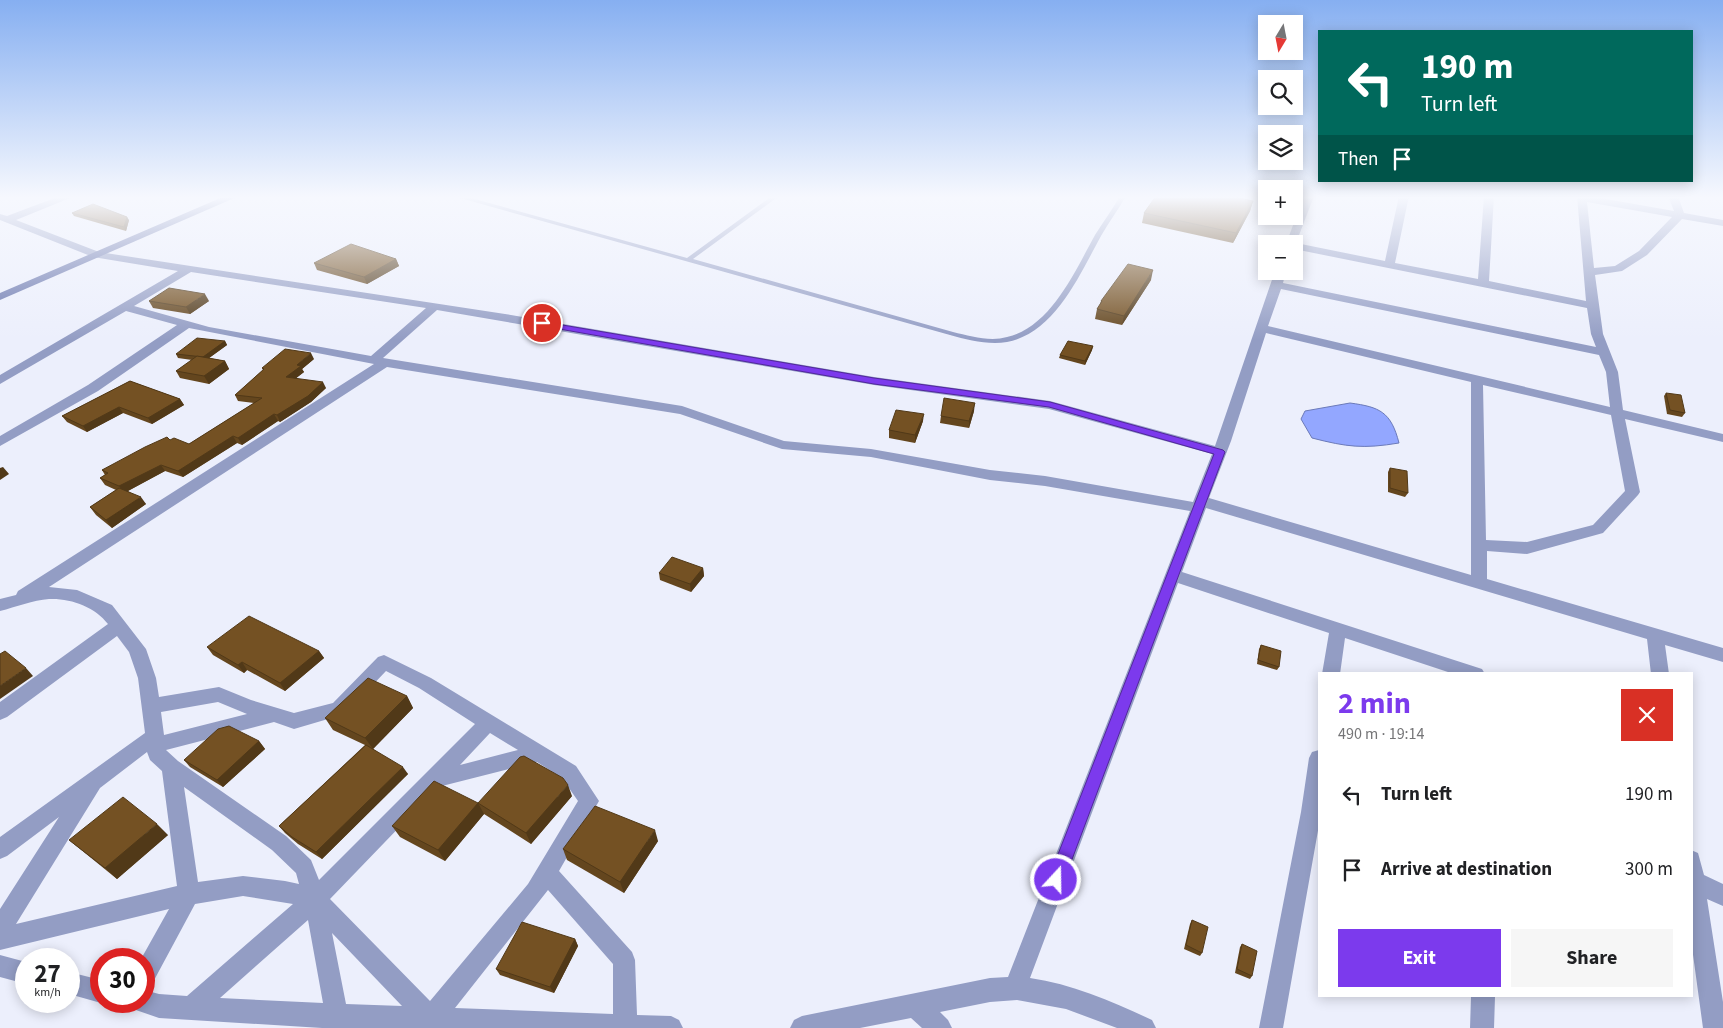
<!DOCTYPE html>
<html lang="en">
<head>
<meta charset="utf-8">
<style>
	:root { --surface:#fff; --page:#f6f6f6; --text:#202124; --muted:#757577; --accent:#7c3aed }
	body { margin:0; font-family:"Source Sans 3",sans-serif; background:var(--page); color:var(--text); height:100vh; display:flex; flex-direction:column; font-size:19px; white-space:nowrap }
	* { box-sizing:border-box; margin:0 }
	p { font-size:16px; color:var(--muted) }
	.icon { flex:none; width:28px; height:28px; fill:none; stroke:currentColor; stroke-width:2; stroke-linecap:round; stroke-linejoin:round }
	.map { position:relative; flex:1; overflow:hidden }
	.drawer { position:absolute; left:1318px; top:672px; width:375px; height:325px; display:flex; flex-direction:column; background:var(--surface); border-radius:0px; box-shadow:0 2px 12px #0003 }
	.drawer>* { flex:none }
	.top-card { position:absolute; left:1318px; top:30px; width:375px; height:152px; border-radius:0px; box-shadow:0 2px 12px #0003; background:#00695c; color:#fff; overflow:hidden }
	.needle { width:32px; rotate:190deg }
	.fabs { position:absolute; left:1258px; top:15px; display:grid; gap:10px }
	.fabs a { display:grid; place-items:center; width:45px; height:45px; border-radius:0px; background:var(--surface); box-shadow:0 2px 12px #0003; font-size:25px }
	.speed { position:absolute; left:15px; top:948px; display:flex; gap:10px; font-size:25px; font-weight:700; text-align:center }
	.speed>* { display:grid; place-content:center; width:65px; height:65px; border-radius:50%; background:var(--surface); box-shadow:0 2px 12px #0003; line-height:1 }
	.speed small { font-size:12px; font-weight:400 }
	.speed .limit { border:8px solid #d22; background:#fff; color:#111 }
	.pin { position:absolute; display:grid; place-items:center; width:42px; height:42px; color:#fff; margin:-21px; border:2px solid #fff; border-radius:50%; box-shadow:0 1px 5px #0007 }
	.me { position:absolute; width:55px; margin:-28px; rotate:21deg; stroke-linejoin:round; filter:drop-shadow(0 0 4px #0008) }
	.turn { display:flex; align-items:center; gap:18px; height:105px; padding:0 20px; font-size:22px }
	.turn .icon { width:65px; height:65px; stroke-width:2.5 }
	.turn b { display:block; font-size:35px; line-height:42px }
	.then { display:flex; align-items:center; height:48px; padding:0 20px; background:#0003; gap:10px; font-size:19px }
	.round { display:grid; place-items:center; flex:none; width:52px; height:52px; border-radius:0px; background:var(--page) }
	.headline { display:flex; align-items:center; justify-content:space-between; height:85px; padding:0 20px }
	h1 { font-size:30px; font-weight:700; line-height:38px; color:var(--accent) }
	.primary-button { display:flex; gap:10px; margin-top:auto; padding:10px 20px }
	.primary-button a { flex:1; height:58px; border-radius:0px; background:var(--accent); color:#fff; font-size:20px; font-weight:700; line-height:58px; text-align:center }
	.primary-button a+a { background:var(--page); color:var(--text) }
	ul { padding:0; list-style:none }
	li { display:flex; align-items:center; gap:15px; height:75px; padding:0 20px }
	li div { flex:1 }
	li b { display:block; font-size:19px }
	li em { font-style:normal }
	.map>svg:first-child { display:block }
	.water { fill:#93a7ff; stroke:#6b7ab9 }
	.lines { fill:none; stroke-linecap:round; stroke-linejoin:round }
	.lane { fill:#939dc4; fill-rule:evenodd }
	.street { fill:#939dc4; fill-rule:evenodd }
	.secondary { fill:#6774ac; fill-rule:evenodd }
	.wall { fill:#64461e }
	.shaded-wall { fill:#513918 }
	.building { fill:#745123; stroke:#513918 }
	.route { fill:#7c3aed; stroke:#51269a }
</style>
</head>
<body>
<div class="map">
<svg width="1723" height="1028" viewBox="0 0 1723 1028">
	<rect width="100%" height="100%" fill="#eceffc"/>
	<path class="water" d="M1350 403C1380 407 1391 412 1399 443 1363 449 1347 447 1312 438L1301 419 1305 411Z"/>
	<g class="lines">
		<path class="lane" d="M453 196H464L687 258 772 196H779L693 259 953 332C970 336 990 342 1007 337 1051 327 1075 271 1095 235 1103 222 1112 210 1120 196H1126C1118 210 1109 222 1101 236 1080 274 1055 333 1007 342 988 345 968 340 950 335Z"/>
		<g class="street">
			<path d="M60 196H75L16 220 99 252 505 314 874 377 1050 401 1215 446 1275 271H1286L1283 283 1596 347 1591 334 1587 308 1294 249V244H1286L1304 196H1314L1296 243 1385 261 1399 196H1409L1395 263 1478 279 1484 196H1494L1489 281 1586 301 1577 196H1589L1674 211 1668 196H1678L1684 213 1723 220V226L1682 219 1647 255 1622 271 1595 275 1603 334 1618 372 1623 410 1723 434V442L1625 419 1640 492 1638 495 1603 533 1527 554 1487 551V579L1723 648V662L1665 645 1669 674H1651L1647 639 1206 508 1182 572 1482 669 1485 674H1454L1345 638 1340 674H1322L1329 633 1178 583 1030 978C1073 984 1113 1002 1152 1020L1156 1028H1117L1066 1009 1017 1000 990 1002 940 1012 948 1020 952 1028H922L911 1018 860 1028H790L794 1020 802 1016 990 978 1008 977 1190 511 1045 486 990 480 871 457 782 449 680 414 387 367 49 587 77 590 112 605 146 649 156 678 159 697 219 687 251 700 294 713 333 703 378 657 384 655 431 678 576 766 599 801 559 871 632 952 635 960 637 1015 671 1016 679 1020 683 1028H322L159 1018 133 1009 129 1001H144V990L159 994 187 996 293 904 243 896 195 904 152 984 144 987V959H141L169 909 0 950V909L59 817 7 856 0 859V837L145 733 138 678 129 652 117 636 7 717 0 720V702L108 624C95 607 71 598 49 599 33 600 16 607 0 611V599L16 595 18 591 374 364 189 328 98 391 0 446V436L88 385 177 325 126 311 0 384V375L178 271 93 257 0 220V214L7 216ZM1587 202 1672 217 1639 251 1615 266 1594 268ZM191 272 426 308 371 356 209 327 134 306ZM1281 289 1599 355 1606 372 1610 407 1268 326ZM437 310 874 385 1049 409 1212 454 1193 502 1045 476 990 470 871 449 784 441 682 406 383 358ZM1266 333 1471 382V575L1209 498 1231 441ZM1483 385 1611 415 1625 491 1593 525 1527 542 1486 540ZM386 671 419 688 475 724 319 880 311 860 286 836 178 761 166 750 274 722 294 729 345 714ZM218 702 247 714 164 735 161 712ZM490 733 518 750 460 765ZM147 752 150 760 162 771 177 886 16 924 100 788ZM537 762 562 778 578 801 528 884 430 1001 330 899 438 787ZM184 787 272 850 296 873 299 884 285 881 243 876 198 882ZM548 890 613 964V1014L455 1008ZM308 920 323 1003 220 998ZM332 933 402 1006 346 1004Z"/>
			<path d="M1319 750V825L1283 1028H1259L1301 812 1309 758 1312 752Z"/>
			<path d="M1691 850 1698 853 1704 875 1723 884V906L1707 899 1723 1002V1028H1703L1691 940Z"/>
			<path d="M0 955 26 962V984L0 977Z"/>
			<path d="M69 972 101 980V1001H104L101 1003 69 994Z"/>
			<path d="M1471 996H1495L1494 1028H1470Z"/>
		</g>
		<path class="secondary" d="M225 196H239L0 300V293Z"/>
	</g>
	<g class="wall">
		<path d="M1253 201 1250 211 1233 243 1142 223 1144 213Z"/>
		<path d="M72 213 129 220 126 231 74 216Z"/>
		<path d="M396 259 399 266 367 284 317 270 314 263Z"/>
		<path d="M1151 280 1122 325 1095 319 1097 309 1100 305 1101 301Z"/>
		<path d="M149 301H209L190 314 153 308Z"/>
		<path d="M225 341 227 345 209 358 225 361 229 369 209 384 180 378 176 371 192 360 178 358 176 354Z"/>
		<path d="M1093 346 1092 350 1085 365 1059 358 1060 355Z"/>
		<path d="M314 359 302 369 304 372 296 378 326 388 311 402 280 422 278 421 242 445 237 443 183 477 165 471 128 491 146 504 112 528 96 515 90 507 116 490 105 485 100 478 105 475 102 470 170 440 189 444 254 403 238 401 235 395 263 370 262 368Z"/>
		<path d="M130 381 180 399 184 405 152 424 123 413 87 432 67 422 62 416Z"/>
		<path d="M1666 393 1685 413 1682 417 1667 414 1664 396Z"/>
		<path d="M974 411 969 428 940 423 941 416Z"/>
		<path d="M923 421 915 443 889 438V430Z"/>
		<path d="M1390 468 1408 493 1405 497 1388 492V472Z"/>
		<path d="M703 568 704 576 691 592 660 580 659 573Z"/>
		<path d="M1261 645 1279 667 1277 670 1257 664 1259 649Z"/>
		<path d="M207 647 319 651 324 658 285 691 247 670 244 673 213 655Z"/>
		<path d="M407 696 413 708 373 749 408 774 322 859 298 844 285 833 279 826 365 745 333 730 325 718Z"/>
		<path d="M259 741 265 749 223 787 190 767 184 760Z"/>
		<path d="M572 796 531 844 484 814 445 861 400 837 392 826 478 803Z"/>
		<path d="M168 835 117 879 69 840Z"/>
		<path d="M658 841 624 893 567 860 563 849Z"/>
		<path d="M1192 920 1202 953 1200 956 1184 949 1190 924Z"/>
		<path d="M575 939 578 946 554 993 500 975 496 969Z"/>
		<path d="M1242 944 1252 976 1250 979 1235 973 1240 947Z"/>
	</g>
	<g class="shaded-wall">
		<path d="M1253 201 1250 211 1233 243 1236 233Z"/>
		<path d="M127 217 129 220 126 231 124 227Z"/>
		<path d="M396 259 399 266 367 284 364 277Z"/>
		<path d="M1153 270 1151 280 1122 325 1124 316Z"/>
		<path d="M205 294 209 301 190 314 186 307Z"/>
		<path d="M225 341 227 345 205 361 202 357Z"/>
		<path d="M1093 346 1092 350 1085 365V361Z"/>
		<path d="M311 353 314 359 302 369 304 372 290 383 286 377 297 365Z"/>
		<path d="M225 361 229 369 209 384 204 376Z"/>
		<path d="M323 382 326 388 311 402 280 422 277 415Z"/>
		<path d="M180 399 184 405 152 424 148 418Z"/>
		<path d="M975 403 974 411 969 428V421Z"/>
		<path d="M119 407 123 413 87 432 83 426Z"/>
		<path d="M274 414 278 421 242 445 238 438Z"/>
		<path d="M924 414 923 421 915 443V435Z"/>
		<path d="M233 436 237 443 183 477 178 471Z"/>
		<path d="M161 465 165 471 124 493 119 486Z"/>
		<path d="M3 467 9 474 0 480V468Z"/>
		<path d="M141 497 146 504 112 528 106 520Z"/>
		<path d="M703 568 704 576 691 592 690 584Z"/>
		<path d="M319 651 324 658 285 691 280 683Z"/>
		<path d="M242 662 247 670 244 673 238 665Z"/>
		<path d="M26 668 33 676 0 699V686Z"/>
		<path d="M407 696 413 708 373 749 365 738Z"/>
		<path d="M259 741 265 749 223 787 217 780Z"/>
		<path d="M403 767 408 774 322 859 316 852Z"/>
		<path d="M568 785 572 796 531 844 526 833Z"/>
		<path d="M478 803 484 814 445 861 438 850Z"/>
		<path d="M157 824 168 835 117 879 105 868Z"/>
		<path d="M655 830 658 841 624 893 620 882Z"/>
		<path d="M575 939 578 946 554 993 550 987Z"/>
	</g>
	<g class="building">
		<path d="M1156 196H1231L1253 201 1236 233 1144 213Z"/>
		<path d="M93 204 127 217 124 227 72 213Z"/>
		<path d="M351 244 396 259 364 277 314 263Z"/>
		<path d="M1128 264 1153 270 1124 316 1097 309 1102 301H1101Z"/>
		<path d="M169 288 205 294 186 307 149 301Z"/>
		<path d="M197 338 225 341 203 357 176 354Z"/>
		<path d="M1068 341 1093 346 1085 361 1060 355Z"/>
		<path d="M285 349 311 353 297 365 301 366 286 377 323 382 308 396 277 415 274 414 238 438 233 436 178 471 161 465 119 486 100 478 108 473 102 470 145 447 167 437 170 440 174 438 189 444 262 398 235 395 264 369 262 368Z"/>
		<path d="M197 356 225 361 204 376 176 371Z"/>
		<path d="M130 381 180 399 148 418 119 407 83 426 62 416Z"/>
		<path d="M1666 393 1681 395 1685 413 1670 410Z"/>
		<path d="M944 398 975 403 969 421 941 416Z"/>
		<path d="M896 410 924 414 915 435 889 430Z"/>
		<path d="M1390 468 1407 471 1408 493 1390 488Z"/>
		<path d="M119 488 141 497 106 520 90 507Z"/>
		<path d="M672 557 703 568 690 584 659 573Z"/>
		<path d="M249 616 319 651 280 683 242 662 238 665 207 647Z"/>
		<path d="M1261 645 1281 651 1279 667 1258 660Z"/>
		<path d="M5 651 26 668 0 686V654Z"/>
		<path d="M368 678 407 696 365 738 325 718Z"/>
		<path d="M229 726 259 741 217 780 184 760 218 729Z"/>
		<path d="M366 745 403 767 316 852 292 837 279 826Z"/>
		<path d="M524 756 563 778 568 785 526 833 478 803 520 757Z"/>
		<path d="M434 781 478 803 438 850 392 826Z"/>
		<path d="M123 797 157 824 105 868 69 840Z"/>
		<path d="M595 806 655 830 620 882 563 849Z"/>
		<path d="M1192 920 1208 927 1202 953 1186 945Z"/>
		<path d="M522 922 575 939 550 987 496 969Z"/>
		<path d="M1242 944 1257 951 1252 976 1237 969Z"/>
	</g>
	<linearGradient id="sky" x2="0" y2="1"><stop stop-color="#86aff1"/><stop offset="0.58" stop-color="#f6f8fe"/><stop offset="1" stop-color="#f6f8fe" stop-opacity="0"/></linearGradient>
	<rect width="1723" height="340" fill="url(#sky)"/>
	<path class="route" d="M539 321 874 378 1050 402 1223 450 1225 452 1062 886 1056 888 1051 886 1048 880 1214 454 1049 407 874 384 542 326 538 323Z"/>
</svg>
<div class="fabs">
<a><svg class="needle" viewBox="-14 -14 28 28"><path d="M0-13l5 13h-10z" fill="#e53935"/><path d="M0 13l5-13h-10z" fill="#757577"/></svg></a>
<a><svg class="icon" aria-label="search" viewBox="0 0 24 24"><circle cx="10" cy="10" r="6"/><path d="M15 15l6 6"/></svg></a>
<a><svg class="icon" aria-label="layers" viewBox="0 0 24 24"><path d="M12 4l9 5-9 5-9-5zM3 14l9 5 9-5"/></svg></a>
<a>+</a>
<a>−</a>
</div>
<div class="speed"><div>27<small>km/h</small></div><div class="limit">30</div></div>
<div class="pin" style="left:542px;top:323px;background:#d93025"><svg class="icon" aria-label="arrive" viewBox="0 0 24 24"><path d="M6 21V4h12l-3 4 3 4H6"/></svg></div>
<svg class="me" style="left:1056px;top:880px" viewBox="-20 -20 40 40"><circle r="17" fill="#7c3aed" stroke="#fff" stroke-width="3"/><path d="M0-11L8 9 0 5-8 9z" fill="#fff"/></svg>
<div class="top-card">
<div class="turn"><svg class="icon" aria-label="left" viewBox="0 0 24 24"><path d="M17 20v-9H6M10 6l-5 5 5 5"/></svg><div><b>190 m</b>Turn left</div></div>
<div class="then">Then<svg class="icon" aria-label="arrive" viewBox="0 0 24 24"><path d="M6 21V4h12l-3 4 3 4H6"/></svg></div>
</div>
<section class="drawer">
<div class="headline"><div><h1>2 min</h1><p>490 m · 19:14</p></div><a class="round" style="background:#d93025;color:#fff"><svg class="icon" aria-label="close" viewBox="0 0 24 24"><path d="M6 6l12 12M18 6L6 18"/></svg></a></div>
<ul>
<li><svg class="icon" aria-label="left" viewBox="0 0 24 24"><path d="M17 20v-9H6M10 6l-5 5 5 5"/></svg><div><b>Turn left</b></div><em>190 m</em></li>
<li><svg class="icon" aria-label="arrive" viewBox="0 0 24 24"><path d="M6 21V4h12l-3 4 3 4H6"/></svg><div><b>Arrive at destination</b></div><em>300 m</em></li>
</ul>
<div class="primary-button"><a>Exit</a><a>Share</a></div>
</section>
</div>
</body>
</html>
